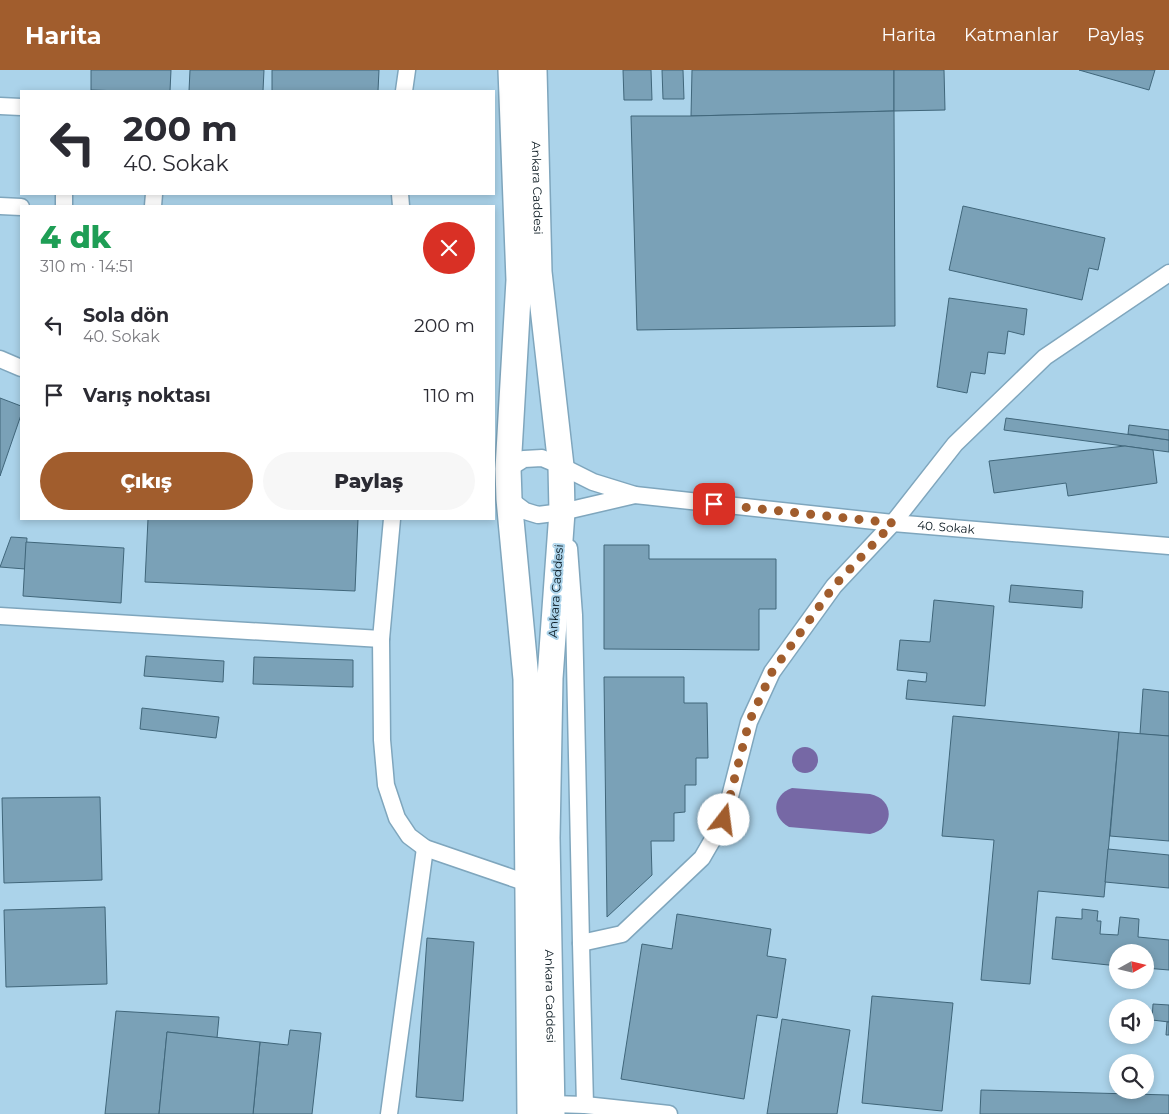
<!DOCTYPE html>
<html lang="tr">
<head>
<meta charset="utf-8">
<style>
	:root { --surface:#fff; --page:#f7f7f7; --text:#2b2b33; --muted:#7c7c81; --accent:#a15d2d }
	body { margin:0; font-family:Montserrat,sans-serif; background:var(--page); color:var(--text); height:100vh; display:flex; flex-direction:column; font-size:19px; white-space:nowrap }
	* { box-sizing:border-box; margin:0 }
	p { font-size:16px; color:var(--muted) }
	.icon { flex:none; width:28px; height:28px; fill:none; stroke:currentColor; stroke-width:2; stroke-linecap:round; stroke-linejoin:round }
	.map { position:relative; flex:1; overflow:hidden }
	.details { position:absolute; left:20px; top:135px; width:475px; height:315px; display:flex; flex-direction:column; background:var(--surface); border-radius:0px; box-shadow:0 2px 8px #0003 }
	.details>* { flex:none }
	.hud { position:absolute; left:20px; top:20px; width:475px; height:105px; border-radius:0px; box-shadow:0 2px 8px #0003; background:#fff; color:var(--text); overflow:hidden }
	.needle { width:32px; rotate:82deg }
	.controls { position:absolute; left:1109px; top:874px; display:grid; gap:10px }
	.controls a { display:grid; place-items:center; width:45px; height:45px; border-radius:50%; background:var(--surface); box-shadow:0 2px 8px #0003; font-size:25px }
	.pin { position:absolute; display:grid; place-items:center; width:42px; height:42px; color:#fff; margin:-21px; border-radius:10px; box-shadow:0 2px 8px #0006 }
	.me { position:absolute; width:55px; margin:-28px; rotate:15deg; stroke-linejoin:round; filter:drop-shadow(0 0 4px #0008) }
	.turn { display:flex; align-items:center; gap:18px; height:105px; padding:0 20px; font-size:22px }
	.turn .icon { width:65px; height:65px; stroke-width:2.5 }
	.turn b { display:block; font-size:35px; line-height:42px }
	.round { display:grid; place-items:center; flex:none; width:52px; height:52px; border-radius:26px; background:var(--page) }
	.overview { display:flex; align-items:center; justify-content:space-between; height:85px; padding:0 20px }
	h1 { font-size:30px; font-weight:800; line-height:38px; color:#1e9e55 }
	.action { display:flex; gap:10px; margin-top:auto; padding:10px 20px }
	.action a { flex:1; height:58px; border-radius:30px; background:var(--accent); color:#fff; font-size:20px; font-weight:800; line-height:58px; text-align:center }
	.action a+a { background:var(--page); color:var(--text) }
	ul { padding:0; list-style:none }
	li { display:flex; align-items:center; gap:15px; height:70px; padding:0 20px }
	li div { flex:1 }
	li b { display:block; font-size:19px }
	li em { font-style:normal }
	header { display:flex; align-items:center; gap:30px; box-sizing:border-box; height:70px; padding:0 25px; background:var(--accent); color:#fff }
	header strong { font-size:24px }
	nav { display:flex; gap:28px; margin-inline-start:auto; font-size:18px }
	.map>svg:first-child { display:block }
	.water { fill:#7668a5 }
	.building { fill:#7aa1b7; stroke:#40667a }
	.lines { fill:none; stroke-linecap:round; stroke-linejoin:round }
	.minor-casing { stroke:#7fa6bd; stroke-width:19 }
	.highway-casing { stroke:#7fa6bd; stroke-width:28 }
	.minor { stroke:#fff; stroke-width:16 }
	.highway { stroke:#fff; stroke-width:25 }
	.route { stroke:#a15d2d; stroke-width:9; stroke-dasharray:0 16.2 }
	.labels { text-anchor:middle; stroke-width:4; stroke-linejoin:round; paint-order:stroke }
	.street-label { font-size:12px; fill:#06151d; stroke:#abd3ea }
</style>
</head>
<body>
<header>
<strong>Harita</strong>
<nav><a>Harita</a><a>Katmanlar</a><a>Paylaş</a></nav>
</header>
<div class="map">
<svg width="1169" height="1044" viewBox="0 0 1169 1044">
	<rect width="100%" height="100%" fill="#abd3ea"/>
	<g class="water">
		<circle cx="805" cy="690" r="13"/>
		<path d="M792 718 870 724C895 729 895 759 870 764L789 757C771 747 772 725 792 718Z"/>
	</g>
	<g class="building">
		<path d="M91 0H171L170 21H123L91 20Z"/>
		<path d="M190 0H264L263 21H189Z"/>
		<path d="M272 0H379L378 21H272Z"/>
		<path d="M623 0H651L652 30H624Z"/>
		<path d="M662 0H683L684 29H663Z"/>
		<path d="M692 0H894V41L691 46Z"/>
		<path d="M894 0H944L945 40 894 41Z"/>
		<path d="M1079 0H1155L1149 20Z"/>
		<path d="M894 41 895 256 637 260 631 46H691Z"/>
		<path d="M963 136 1105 168 1098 200 1089 198 1082 230 949 200Z"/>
		<path d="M949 228 1027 239 1024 265 1008 261 1005 284 988 282 985 304 971 302 967 323 937 317Z"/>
		<path d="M0 328 21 336V345L0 406Z"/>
		<path d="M1006 348 1169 370V382L1004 360Z"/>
		<path d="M1129 355 1169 360V370L1128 364Z"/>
		<path d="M1125 376 1153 380 1157 413 1068 426 1066 413 994 423 989 391Z"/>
		<path d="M148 449H358L355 521 145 512Z"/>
		<path d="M11 467 27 468 25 499 0 497Z"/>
		<path d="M26 472 124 478 121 533 23 526Z"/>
		<path d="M604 475H649V489H776V539H759V580L604 579Z"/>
		<path d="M1011 515 1083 521 1082 538 1009 532Z"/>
		<path d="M934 530 994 536 985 636 906 629 908 610 926 612 927 603 897 600 900 570 930 572Z"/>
		<path d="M146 586 224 591 223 612 144 606Z"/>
		<path d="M254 587 353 590V617L253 614Z"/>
		<path d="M604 607H684V633H707L708 688H696V715H685V742L674 743V771H651L652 805 607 847Z"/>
		<path d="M1143 619 1169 622V666L1140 664Z"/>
		<path d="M142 638 219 647 216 668 140 659Z"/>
		<path d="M953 646 1119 662 1104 827 1038 821 1030 914 981 910 994 770 942 766Z"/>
		<path d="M1119 662 1169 666V771L1110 766Z"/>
		<path d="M100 727 102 810 4 813 2 728Z"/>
		<path d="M1108 779 1169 785V818L1105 812Z"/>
		<path d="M105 837 107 914 6 917 4 840Z"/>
		<path d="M1082 839 1098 841 1097 851H1101L1100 864 1118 865 1120 847 1139 849 1138 867 1169 870V900L1145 898V882H1118V896L1052 889 1056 847 1082 849Z"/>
		<path d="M677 844 771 859 767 886 786 889 777 948 757 945 744 1029 621 1009 642 874 672 879Z"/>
		<path d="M427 868 474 872 463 1031 416 1027Z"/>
		<path d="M872 926 953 933 942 1041 862 1033Z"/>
		<path d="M1153 934 1169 935V952L1152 950Z"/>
		<path d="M116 941 219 947 217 968 167 962 159 1044H105Z"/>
		<path d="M782 949 850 960 837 1044H767Z"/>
		<path d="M1167 952H1169V965H1166Z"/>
		<path d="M290 960 321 963 312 1044H253L260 972 288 975Z"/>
		<path d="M167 962 260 972 253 1044H159Z"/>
		<path d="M981 1020 1169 1025V1044H980Z"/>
	</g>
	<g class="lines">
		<defs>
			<g id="minor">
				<path d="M404 21 407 0"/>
				<path d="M0 36 21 37"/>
				<path d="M400 124 401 136"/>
				<path d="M0 136 21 137"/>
				<path d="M64 136V124"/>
				<path d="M153 136 154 124"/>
				<path d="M0 289 21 298"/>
				<path id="s1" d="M508 399 524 389 542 388 561 396 593 412 635 425 893 453 1169 476"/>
				<path d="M509 429 525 441 538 445 562 442 635 425"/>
				<path d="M392 449 381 569 382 670 386 715 397 748 409 766 425 778 527 813"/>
				<path d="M569 478 574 545 581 873 585 1035"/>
				<path d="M0 546 381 569"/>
				<path d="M581 873 622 864 702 788 724 750 749 652 772 602 834 516 893 453 955 374 1045 287 1169 203"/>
				<path d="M552 1034 585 1035 669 1044"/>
				<path d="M389 1044 425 778"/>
			</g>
			<g id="highway">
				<path d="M511 0 519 210 508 399 509 429 526 609 530 1044"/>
				<path id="s2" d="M534 0 539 202 561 396 562 442 550 608 547 768 552 1044"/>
			</g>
		</defs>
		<use href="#minor" class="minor-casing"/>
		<use href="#highway" class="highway-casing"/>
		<use href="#minor" class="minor"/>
		<use href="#highway" class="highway"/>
	</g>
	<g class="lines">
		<path class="route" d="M714 434 893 453 834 516 772 602 749 652 724 750"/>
	</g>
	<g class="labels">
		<g class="street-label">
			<text dy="4" stroke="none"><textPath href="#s2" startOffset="118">Ankara Caddesi</textPath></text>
			<text dy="4" stroke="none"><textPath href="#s1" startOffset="450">40. Sokak</textPath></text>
			<text transform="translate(556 521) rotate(-86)" y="4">Ankara Caddesi</text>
			<text dy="4" stroke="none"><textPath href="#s2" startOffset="928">Ankara Caddesi</textPath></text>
		</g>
	</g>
</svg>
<div class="controls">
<a><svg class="needle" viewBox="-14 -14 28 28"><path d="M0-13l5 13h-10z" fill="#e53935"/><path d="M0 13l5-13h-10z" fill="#7c7c81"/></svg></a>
<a><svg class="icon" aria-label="sound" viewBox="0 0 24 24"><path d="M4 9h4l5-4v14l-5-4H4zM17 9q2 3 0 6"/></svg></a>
<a><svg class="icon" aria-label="search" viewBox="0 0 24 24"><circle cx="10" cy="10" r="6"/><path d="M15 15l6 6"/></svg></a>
</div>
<div class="pin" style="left:714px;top:434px;background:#d93025"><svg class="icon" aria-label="arrive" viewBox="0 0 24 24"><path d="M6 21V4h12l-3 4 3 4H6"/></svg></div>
<svg class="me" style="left:724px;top:750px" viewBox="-20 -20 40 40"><circle r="19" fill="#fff"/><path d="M0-13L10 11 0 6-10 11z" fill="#a15d2d"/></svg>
<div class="hud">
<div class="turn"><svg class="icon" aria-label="left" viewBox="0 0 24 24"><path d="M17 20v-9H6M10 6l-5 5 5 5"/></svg><div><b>200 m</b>40. Sokak</div></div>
</div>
<section class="details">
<div class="overview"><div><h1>4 dk</h1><p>310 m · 14:51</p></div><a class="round" style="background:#d93025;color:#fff"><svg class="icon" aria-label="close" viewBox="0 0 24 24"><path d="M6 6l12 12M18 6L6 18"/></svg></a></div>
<ul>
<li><svg class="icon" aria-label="left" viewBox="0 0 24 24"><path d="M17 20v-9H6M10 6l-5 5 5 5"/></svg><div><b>Sola dön</b><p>40. Sokak</p></div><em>200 m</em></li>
<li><svg class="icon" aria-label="arrive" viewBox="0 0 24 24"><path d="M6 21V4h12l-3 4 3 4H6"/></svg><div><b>Varış noktası</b></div><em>110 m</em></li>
</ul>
<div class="action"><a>Çıkış</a><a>Paylaş</a></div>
</section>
</div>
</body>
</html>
